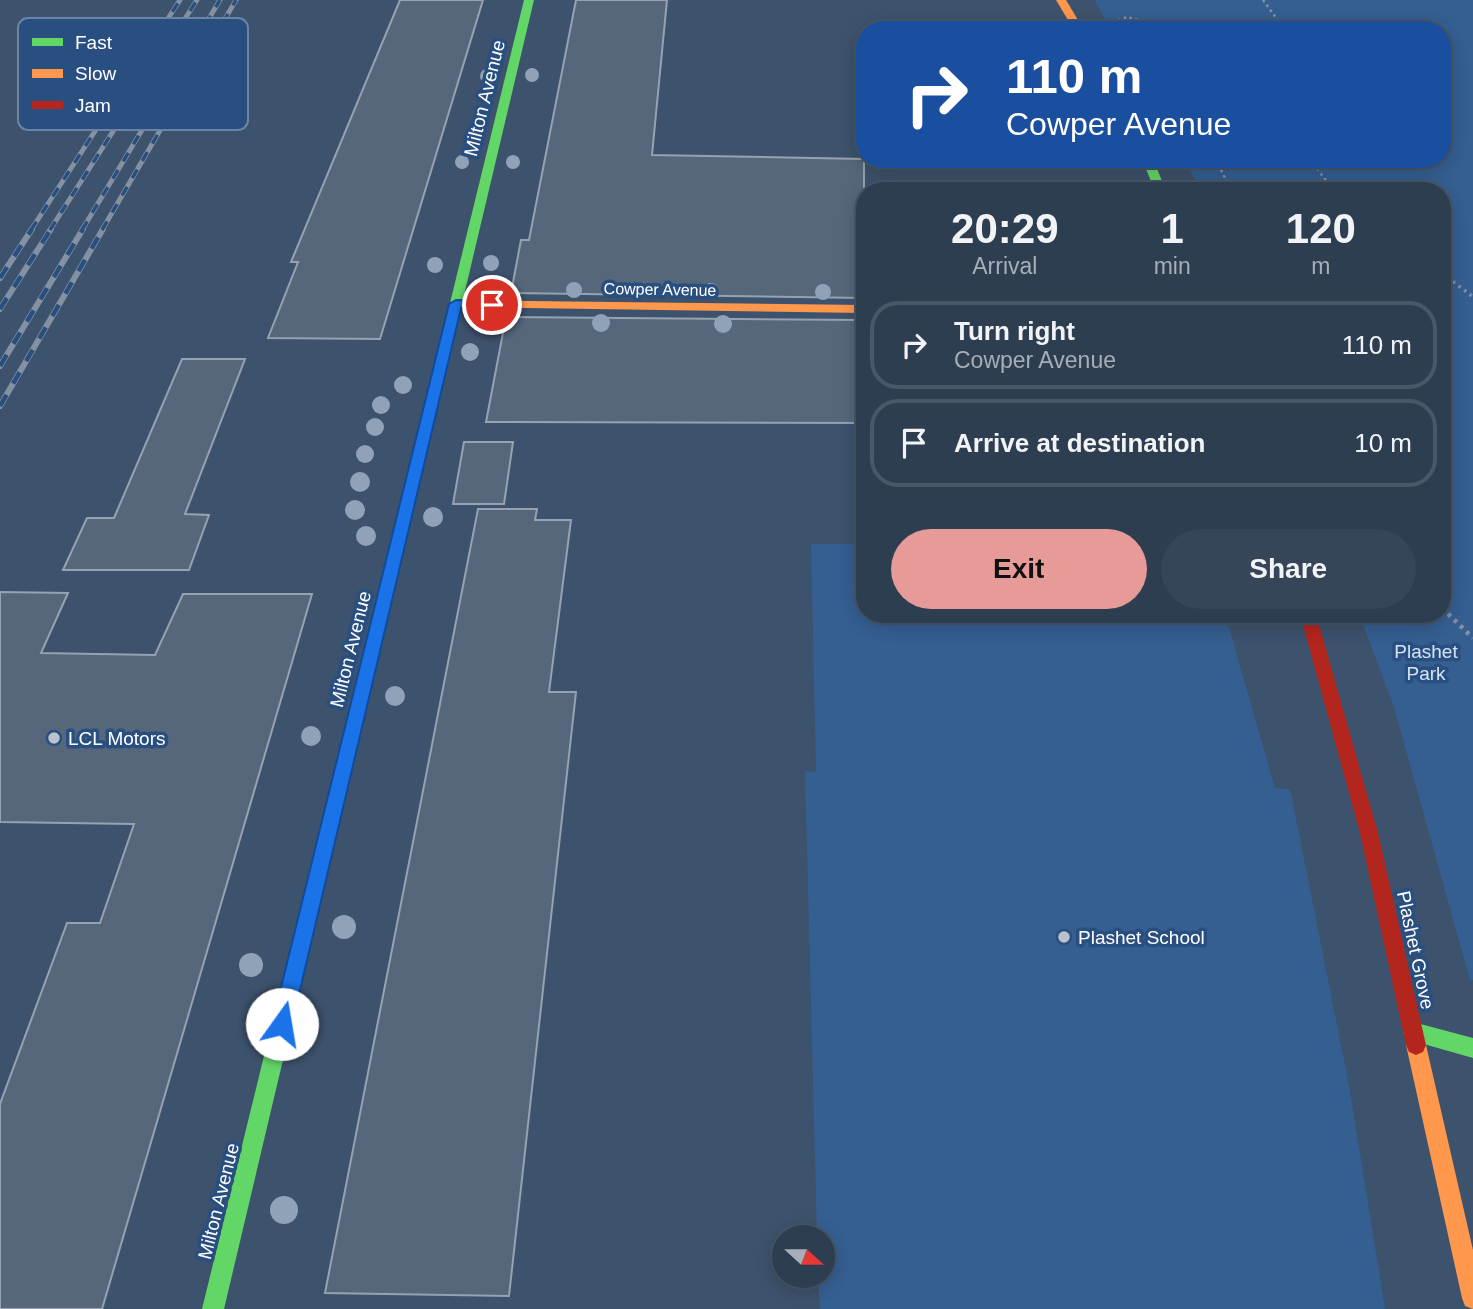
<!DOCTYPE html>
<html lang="en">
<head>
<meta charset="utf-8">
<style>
	:root { --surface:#2e3e51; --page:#364558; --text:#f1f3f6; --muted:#a7aeb7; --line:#495768; --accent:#e69b98 }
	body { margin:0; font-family:Arial,sans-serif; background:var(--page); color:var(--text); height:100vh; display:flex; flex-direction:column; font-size:26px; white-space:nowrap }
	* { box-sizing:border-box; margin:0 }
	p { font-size:23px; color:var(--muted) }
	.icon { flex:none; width:38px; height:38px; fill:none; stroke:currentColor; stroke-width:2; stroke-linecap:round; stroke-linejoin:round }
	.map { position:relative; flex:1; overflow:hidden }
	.drawer { position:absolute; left:856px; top:182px; width:595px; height:441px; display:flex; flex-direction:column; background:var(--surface); border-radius:28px; box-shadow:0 4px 18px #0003,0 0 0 2px var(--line) }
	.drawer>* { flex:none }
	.banner { position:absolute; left:856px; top:21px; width:595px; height:147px; border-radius:28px; box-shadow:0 4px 18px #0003,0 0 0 2px var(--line); background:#1a4fa0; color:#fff; overflow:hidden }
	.needle { width:46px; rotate:111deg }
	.tools { position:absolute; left:772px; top:1225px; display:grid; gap:14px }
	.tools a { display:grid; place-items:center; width:63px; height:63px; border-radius:50%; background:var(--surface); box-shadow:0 4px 18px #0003,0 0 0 2px var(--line); font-size:35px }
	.pin { position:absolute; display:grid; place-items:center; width:60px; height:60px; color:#fff; margin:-30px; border:4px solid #fff; border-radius:50%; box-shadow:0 2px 7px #0007 }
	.me { position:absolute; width:77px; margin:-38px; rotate:13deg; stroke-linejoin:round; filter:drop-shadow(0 0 5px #0008) }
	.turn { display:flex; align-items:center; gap:24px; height:147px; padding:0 35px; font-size:32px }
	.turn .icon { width:91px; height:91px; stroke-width:2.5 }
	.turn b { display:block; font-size:49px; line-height:60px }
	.eta { display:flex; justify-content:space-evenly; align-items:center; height:119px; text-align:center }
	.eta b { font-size:42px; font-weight:600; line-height:49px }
	.action { display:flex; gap:14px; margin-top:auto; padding:14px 35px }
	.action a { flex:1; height:80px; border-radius:42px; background:var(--accent); color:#111; font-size:28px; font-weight:600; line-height:80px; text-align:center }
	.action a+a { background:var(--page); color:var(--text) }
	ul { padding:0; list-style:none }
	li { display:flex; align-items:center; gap:21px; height:88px; margin:0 14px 10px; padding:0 21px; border:4px solid var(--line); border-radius:28px }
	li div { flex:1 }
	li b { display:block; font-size:26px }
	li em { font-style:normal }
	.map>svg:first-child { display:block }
	.green { fill:#355f91 }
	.building { fill:#56677c; stroke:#96a2b1; stroke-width:2 }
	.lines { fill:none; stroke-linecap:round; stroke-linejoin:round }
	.path-far2 { stroke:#8391a2; stroke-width:2.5; stroke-dasharray:2.5 3.5; stroke-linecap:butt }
	.path-far1 { stroke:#8391a2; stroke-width:3.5; stroke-dasharray:2.5 4.5; stroke-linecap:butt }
	.path { stroke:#8391a2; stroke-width:4.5; stroke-dasharray:3.5 5; stroke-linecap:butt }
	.fast { fill:#63d668; fill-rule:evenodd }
	.slow { fill:#ff974d; fill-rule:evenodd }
	.jam { fill:#b3261e; fill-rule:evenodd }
	.rail-far1-casing { stroke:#8391a2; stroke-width:5 }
	.rail-casing { stroke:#8391a2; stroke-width:6 }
	.rail-far1 { stroke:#294f80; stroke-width:3.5; stroke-dasharray:10; stroke-linecap:butt }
	.rail { stroke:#294f80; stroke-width:4.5; stroke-dasharray:13; stroke-linecap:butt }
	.tree { fill:#90a2b7 }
	.route { fill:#1a73e8; stroke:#114b97; stroke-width:2 }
	.poi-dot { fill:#bbc2cc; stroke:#294f80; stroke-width:2.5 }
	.labels { text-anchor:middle; stroke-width:7; stroke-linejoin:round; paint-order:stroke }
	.far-street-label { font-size:16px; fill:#fff; stroke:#294f80 }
	.street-label { font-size:19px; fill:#fff; stroke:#294f80 }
	.park-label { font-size:19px; fill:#d4e3f5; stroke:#294f80 }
	.poi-label { font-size:19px; fill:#fff; stroke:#294f80; text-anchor:start }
	.key { fill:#294f80; stroke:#6984a6; stroke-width:2 }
	.key-label { font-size:19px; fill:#fff }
</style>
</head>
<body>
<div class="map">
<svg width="1473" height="1309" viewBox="0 0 1473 1309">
	<rect width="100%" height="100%" fill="#3d526c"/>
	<g class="green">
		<path d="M1095 0H1473V980H1470L1393 704 1359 614H1442V191H1201L1184 159H1442V30H1111Z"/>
		<path d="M811 544H864V614H1225L1275 788 1290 789 1349 1085 1385 1309H820L818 1276H822V1237H817L805 771 816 772Z"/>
	</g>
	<g class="building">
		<path d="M400 0H483L380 339 268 338 298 262H291Z"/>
		<path d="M576 0H667L652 155 864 159V298L511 293 521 240H529Z"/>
		<path d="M506 317 864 320V423L486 422Z"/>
		<path d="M182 359H245L185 514 209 515 189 570H63L87 518H114Z"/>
		<path d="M464 442H513L504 504H453Z"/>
		<path d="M478 509H537L535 520H571L549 692H576L509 1296 325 1293Z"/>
		<path d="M0 592 68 593 41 653 155 655 183 594H312L102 1309H0V1104L67 923H100L134 824 0 822Z"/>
	</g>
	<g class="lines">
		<g class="path-far2">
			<path d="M1263 0 1285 30"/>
			<path d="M1132 30 1119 25V20L1127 17 1145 22V28L1138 30"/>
			<path d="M1216 159 1231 191"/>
			<path d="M1310 159 1334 191"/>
		</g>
		<path class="path-far1" d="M1442 273 1473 297"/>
		<path class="path" d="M1442 608 1473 638"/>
		<g class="fast">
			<path d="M524 0H534L400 565 393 571 386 565Z"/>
			<path d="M1142 159H1153L1166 191H1155Z"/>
			<path d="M332 807 338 810 341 815 224 1309H202L323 815 326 810Z"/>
			<path d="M1413 1022 1473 1038V1058L1406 1039 1403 1032 1406 1025Z"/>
		</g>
		<g class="slow">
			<path d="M1056 0H1066L1084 30H1074Z"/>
			<path d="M456 300 864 305V313L452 307 450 304Z"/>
			<path d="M1416 1035 1423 1038 1426 1045 1473 1250V1309L1465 1306 1462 1298 1406 1045 1409 1038Z"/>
		</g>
		<g class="jam">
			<path d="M393 559 400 565 341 815 338 820 332 823 326 820 323 815 386 565Z"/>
			<path d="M1300 614H1316L1378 833 1426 1045 1423 1052 1416 1055 1409 1052 1406 1045 1360 833Z"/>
		</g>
		<defs>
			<g id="rail-far1">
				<path d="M31 230 180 0"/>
				<path d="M50 230 197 0"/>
				<path d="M82 230 220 0"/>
				<path d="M102 230 236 0"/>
			</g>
			<g id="rail">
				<path d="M0 278 32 229"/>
				<path d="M0 309 51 229"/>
				<path d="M0 366 83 229"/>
				<path d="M0 406 103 229"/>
			</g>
		</defs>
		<use href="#rail-far1" class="rail-far1-casing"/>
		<use href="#rail" class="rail-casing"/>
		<use href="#rail-far1" class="rail-far1"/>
		<use href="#rail" class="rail"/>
	</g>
	<g class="tree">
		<circle cx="532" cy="75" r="7"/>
		<circle cx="487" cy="76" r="7"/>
		<circle cx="462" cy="162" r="7"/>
		<circle cx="513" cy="162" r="7"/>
		<circle cx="491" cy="263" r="8"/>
		<circle cx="435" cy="265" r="8"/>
		<circle cx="574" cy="290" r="8"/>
		<circle cx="711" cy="291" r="8"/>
		<circle cx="823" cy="292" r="8"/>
		<circle cx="601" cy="323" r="9"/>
		<circle cx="723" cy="324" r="9"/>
		<circle cx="470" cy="352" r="9"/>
		<circle cx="403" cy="385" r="9"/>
		<circle cx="381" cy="405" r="9"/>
		<circle cx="375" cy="427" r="9"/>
		<circle cx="365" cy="454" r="9"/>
		<circle cx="360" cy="482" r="10"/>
		<circle cx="355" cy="510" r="10"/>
		<circle cx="433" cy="517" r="10"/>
		<circle cx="366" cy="536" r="10"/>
		<circle cx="395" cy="696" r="10"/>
		<circle cx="311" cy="736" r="10"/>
		<circle cx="344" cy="927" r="12"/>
		<circle cx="251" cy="965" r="12"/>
		<circle cx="284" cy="1210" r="14"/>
	</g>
	<path class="route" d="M456 300 492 301 498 305 492 309 461 308 292 1024 289 1031 282 1034 275 1031 272 1024 449 304Z"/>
	<g class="poi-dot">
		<circle cx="54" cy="738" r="7"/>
		<circle cx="1064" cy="937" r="7"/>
	</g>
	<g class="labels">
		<g class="far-street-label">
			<text transform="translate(660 289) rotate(1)" y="6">Cowper Avenue</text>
		</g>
		<g class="street-label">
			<text transform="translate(484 98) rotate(-76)" y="7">Milton Avenue</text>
			<text transform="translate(350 649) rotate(-76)" y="7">Milton Avenue</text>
			<text transform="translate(1416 950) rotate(78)" y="7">Plashet Grove</text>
			<text transform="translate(218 1201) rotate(-76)" y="7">Milton Avenue</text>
		</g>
		<g class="park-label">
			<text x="1426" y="658">Plashet<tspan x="1426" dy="22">Park</tspan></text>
		</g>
		<g class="poi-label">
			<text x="68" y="745">LCL Motors</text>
			<text x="1078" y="944">Plashet School</text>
		</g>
	</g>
	<rect x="18" y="18" width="230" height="112" rx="10" class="key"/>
	<rect x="32" y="38" width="31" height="8" fill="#63d668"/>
	<rect x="32" y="69" width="31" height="9" fill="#ff974d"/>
	<rect x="32" y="101" width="31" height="8" fill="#b3261e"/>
	<g class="key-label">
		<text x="75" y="49">Fast</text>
		<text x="75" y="80">Slow</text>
		<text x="75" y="112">Jam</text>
	</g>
</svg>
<div class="tools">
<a><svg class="needle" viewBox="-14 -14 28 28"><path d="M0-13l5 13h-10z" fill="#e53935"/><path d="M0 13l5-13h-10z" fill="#a7aeb7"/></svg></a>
</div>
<div class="pin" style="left:492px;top:305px;background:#d93025"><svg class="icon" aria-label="arrive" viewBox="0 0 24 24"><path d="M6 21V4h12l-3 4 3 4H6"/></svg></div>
<svg class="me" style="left:282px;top:1024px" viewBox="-20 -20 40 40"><circle r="19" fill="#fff"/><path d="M0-13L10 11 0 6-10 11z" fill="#1a73e8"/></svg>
<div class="banner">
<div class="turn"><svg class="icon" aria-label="right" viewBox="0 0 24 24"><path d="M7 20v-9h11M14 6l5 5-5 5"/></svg><div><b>110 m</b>Cowper Avenue</div></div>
</div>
<section class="drawer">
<div class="eta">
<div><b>20:29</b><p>Arrival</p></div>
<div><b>1</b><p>min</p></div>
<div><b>120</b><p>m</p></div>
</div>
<ul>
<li><svg class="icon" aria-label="right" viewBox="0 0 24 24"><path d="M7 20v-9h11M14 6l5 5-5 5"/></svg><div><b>Turn right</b><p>Cowper Avenue</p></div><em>110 m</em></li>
<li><svg class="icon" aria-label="arrive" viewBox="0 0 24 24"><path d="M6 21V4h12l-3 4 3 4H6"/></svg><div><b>Arrive at destination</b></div><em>10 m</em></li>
</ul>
<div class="action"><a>Exit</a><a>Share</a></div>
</section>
</div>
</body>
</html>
